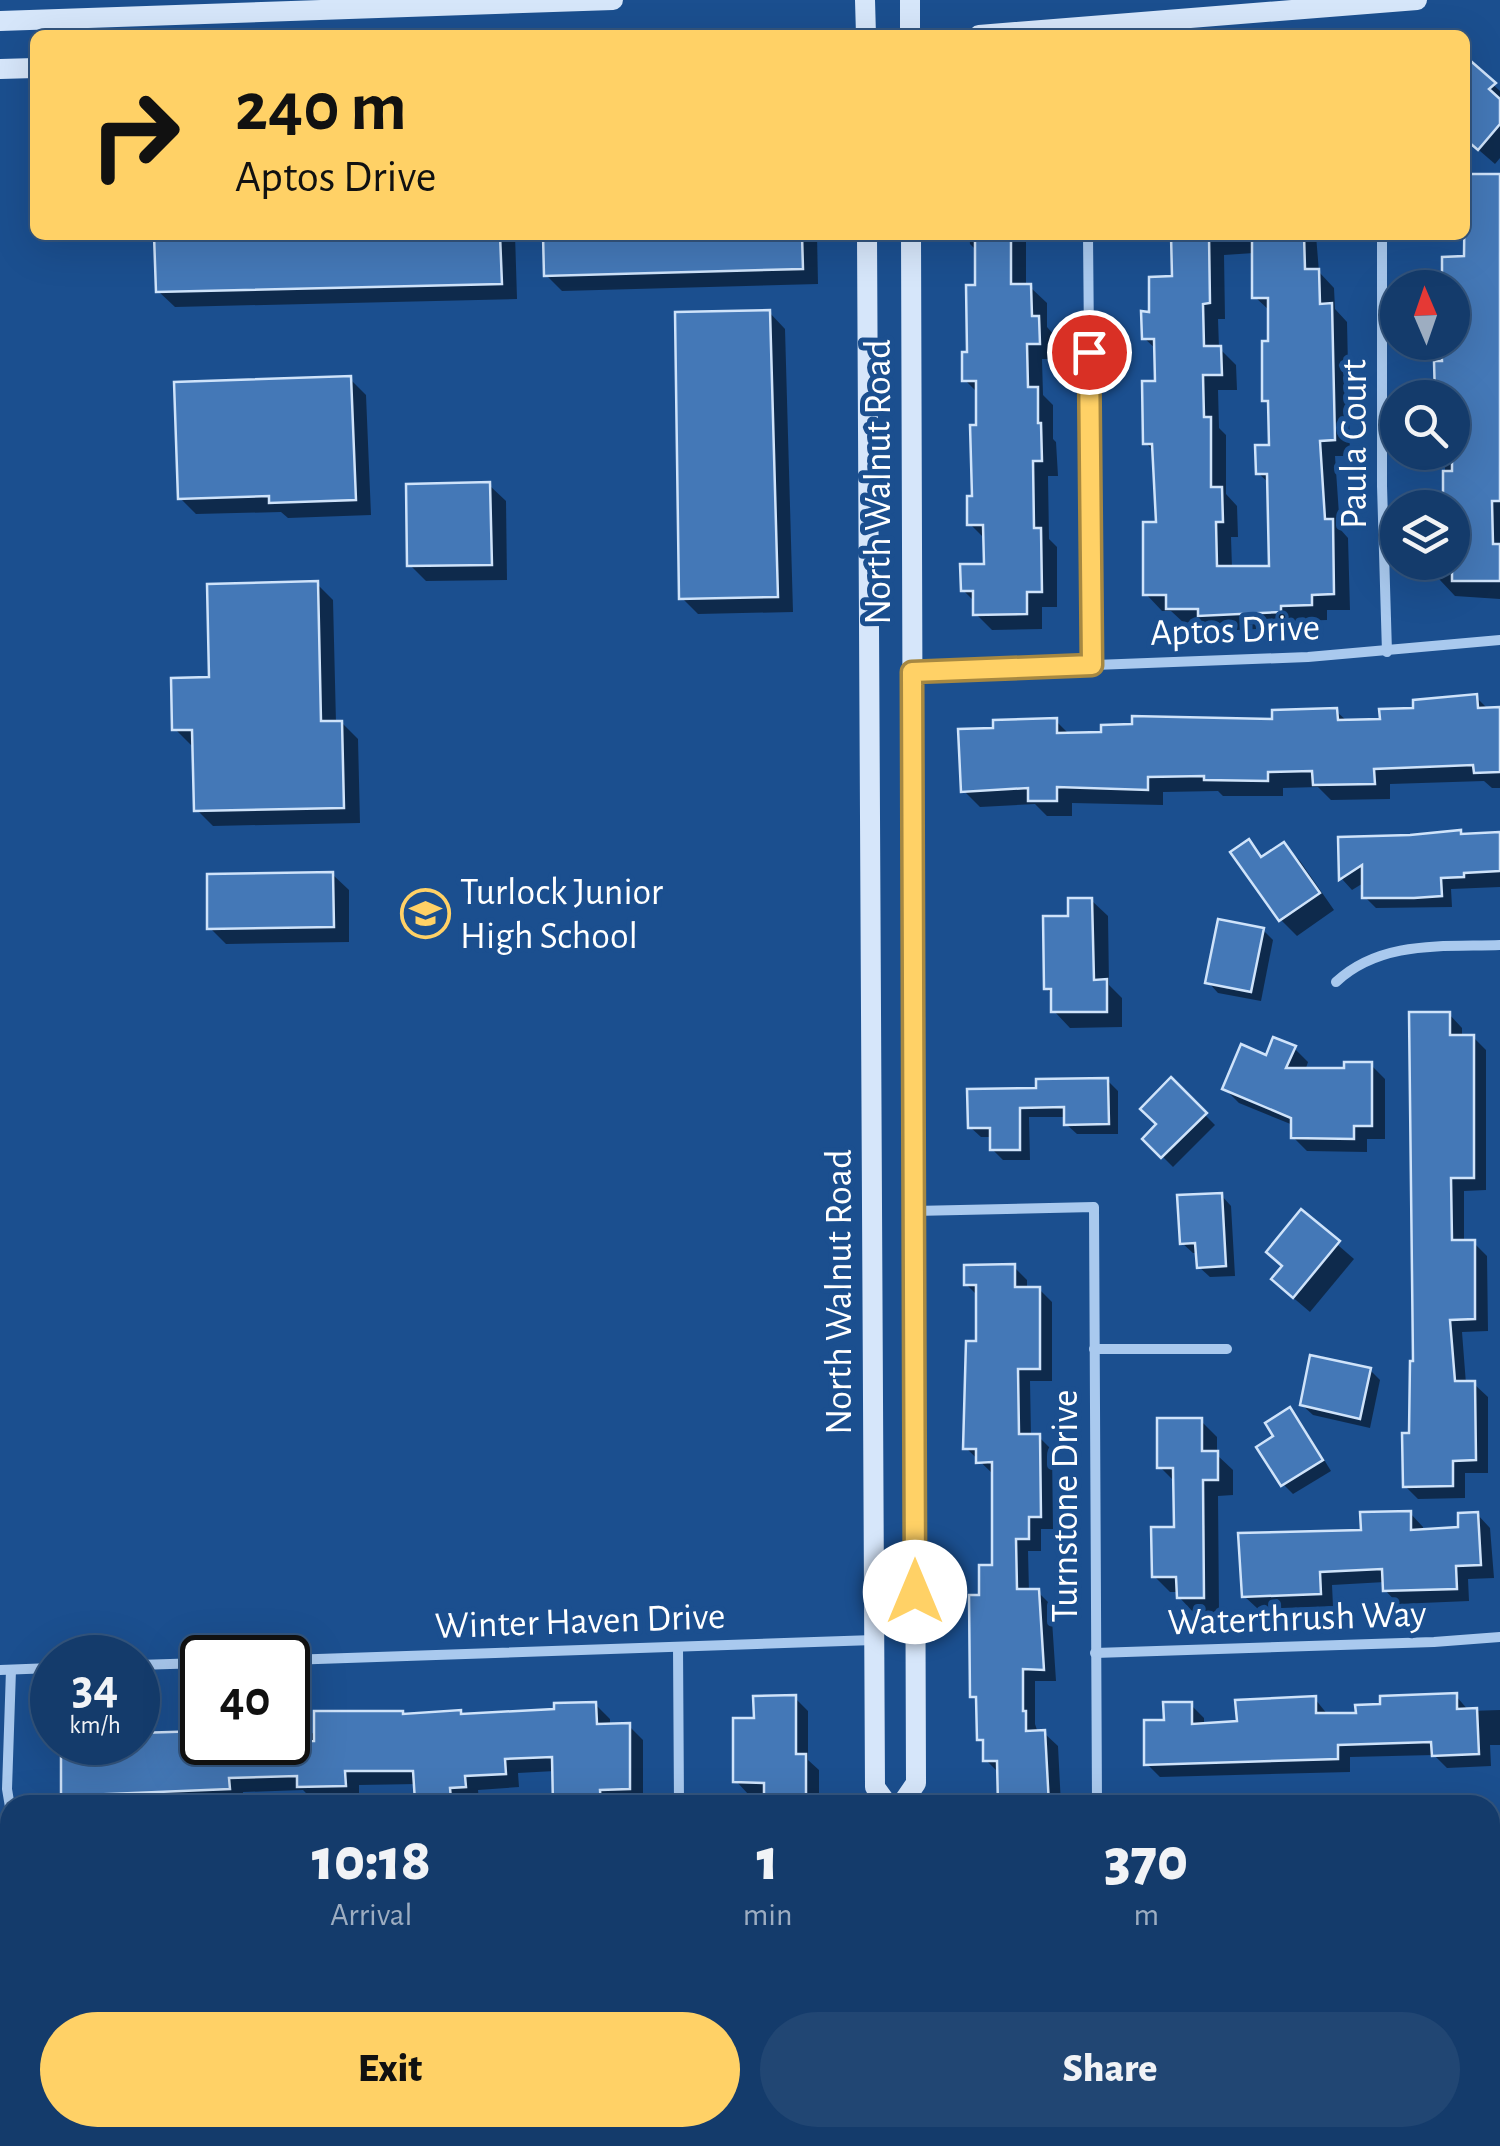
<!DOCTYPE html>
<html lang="en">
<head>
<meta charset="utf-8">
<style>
	:root { --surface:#143b6b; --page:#214673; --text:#f1f3f6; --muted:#9dadc1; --line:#33557e; --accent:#ffd166 }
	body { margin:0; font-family:"Alegreya Sans",sans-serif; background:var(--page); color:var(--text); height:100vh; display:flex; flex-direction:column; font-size:38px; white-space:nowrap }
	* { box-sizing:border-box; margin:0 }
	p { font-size:32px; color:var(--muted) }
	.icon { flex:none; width:55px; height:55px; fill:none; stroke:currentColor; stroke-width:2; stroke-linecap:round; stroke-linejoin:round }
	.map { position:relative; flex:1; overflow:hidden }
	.side { position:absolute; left:0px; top:1795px; width:1500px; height:352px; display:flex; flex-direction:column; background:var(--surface); border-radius:30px 30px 0 0; box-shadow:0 10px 40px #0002,0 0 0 2px var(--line) }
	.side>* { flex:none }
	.banner { position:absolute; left:30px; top:30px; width:1440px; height:210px; border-radius:15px; box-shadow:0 10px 40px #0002,0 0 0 2px var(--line); background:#ffd166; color:#111; overflow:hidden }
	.needle { width:65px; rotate:358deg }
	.tools { position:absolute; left:1380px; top:270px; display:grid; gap:20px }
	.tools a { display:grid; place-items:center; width:90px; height:90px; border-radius:50%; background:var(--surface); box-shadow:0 10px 40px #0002,0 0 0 2px var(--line); font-size:50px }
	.speed { position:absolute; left:30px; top:1635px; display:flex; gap:20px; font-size:50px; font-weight:700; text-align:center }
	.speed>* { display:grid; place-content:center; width:130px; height:130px; border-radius:50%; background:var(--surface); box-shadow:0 10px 40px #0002,0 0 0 2px var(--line); line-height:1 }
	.speed small { font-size:25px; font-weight:400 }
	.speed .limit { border:5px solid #111; border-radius:15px; background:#fff; color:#111 }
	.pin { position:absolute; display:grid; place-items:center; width:85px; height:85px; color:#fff; margin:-42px; border:5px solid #fff; border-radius:50%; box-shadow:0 2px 10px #0007 }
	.me { position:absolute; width:110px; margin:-55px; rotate:0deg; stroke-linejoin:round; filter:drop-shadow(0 0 8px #0008) }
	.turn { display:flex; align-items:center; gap:35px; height:210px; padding:0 40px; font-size:45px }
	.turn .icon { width:130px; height:130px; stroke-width:2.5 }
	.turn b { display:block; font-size:70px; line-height:85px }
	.eta { display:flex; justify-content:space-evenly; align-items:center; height:170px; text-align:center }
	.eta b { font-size:60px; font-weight:800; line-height:70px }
	.action { display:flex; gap:20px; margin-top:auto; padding:20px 40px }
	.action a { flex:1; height:115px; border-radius:60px; background:var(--accent); color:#111; font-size:40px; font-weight:800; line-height:115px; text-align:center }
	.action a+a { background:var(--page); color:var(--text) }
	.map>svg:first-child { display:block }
	.shadow { fill:#0007; fill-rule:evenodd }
	.building { fill:#4478b7; stroke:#cfe3fa; stroke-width:2.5 }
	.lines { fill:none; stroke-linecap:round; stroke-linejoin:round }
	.street { stroke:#a9c9ee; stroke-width:10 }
	.secondary { stroke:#d6e6fa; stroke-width:20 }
	.route-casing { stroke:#a68842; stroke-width:25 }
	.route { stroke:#ffd166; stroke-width:18 }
	.labels { text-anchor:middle; stroke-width:10; stroke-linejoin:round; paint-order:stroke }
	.street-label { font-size:38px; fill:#fff; stroke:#1b4f8f }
	.poi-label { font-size:38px; fill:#fff; stroke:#1b4f8f; text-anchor:start }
</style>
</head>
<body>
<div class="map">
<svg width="1500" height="2146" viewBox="0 0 1500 2146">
	<rect width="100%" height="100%" fill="#1b4f8f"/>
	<g class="shadow">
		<path d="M1465 59 1500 91V158L1495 164 1465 138Z"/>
		<path d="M1500 176V599L1455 596 1439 579V562H1452V508H1438L1437 505H1445V452H1452V398L1444 363 1452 342 1466 259Z"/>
		<path d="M157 235H515L517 299 175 307 158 291Z"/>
		<path d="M545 235H817L818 284 562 291 546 275Z"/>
		<path d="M969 235H1026V287H1030L1047 303V327L1054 335 1055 359H1042L1043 395 1053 405V439L1056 442 1058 476H1048L1049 539 1057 547V607H1042V629L992 630 976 614V603L963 590 986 566V540L970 524 978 428V393L965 380 978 287V252L970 244Z"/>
		<path d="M1174 235H1316L1319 272 1334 288 1335 309 1347 322 1350 456H1335L1340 529 1348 538 1350 610H1327V620L1296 621V627L1217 631 1210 624H1185L1171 611H1162L1146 594 1158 525 1155 453 1146 443 1158 383 1157 350 1144 338 1152 314 1174 279ZM1254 253 1255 297 1271 312 1265 400 1271 406V447L1258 473 1270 484 1271 568H1232L1231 537H1238L1237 506 1226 494V435L1219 428 1218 390H1237L1236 365 1219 348 1218 319H1225L1224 255Z"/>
		<path d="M769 312 785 329 793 612 698 614 682 598Z"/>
		<path d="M350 379 366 395 371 515 288 518 281 512 196 514 180 498Z"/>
		<path d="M489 485 506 501 507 580 426 581 410 565Z"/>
		<path d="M317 584 333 600 336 723H342L358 739 360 823 213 826 197 810 195 745H191L175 729 212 679Z"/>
		<path d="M1476 697 1489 710 1500 709V788H1492L1484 781 1390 784V799L1331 800 1318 787 1283 788V796H1223L1218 791 1163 792V805L1072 803V816H1047L1035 804 980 807 963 790 996 730 1056 721 1070 735 1275 722 1336 711 1348 722H1382Z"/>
		<path d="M1460 832 1464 836 1500 835V887L1451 889 1452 907 1376 908 1365 897V882L1352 890 1342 879 1341 839Z"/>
		<path d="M1248 843 1264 858 1284 845 1300 861 1334 910 1297 936 1281 920Z"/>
		<path d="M332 874 349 890V942L226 944 210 928Z"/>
		<path d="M1091 900 1108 916 1109 985 1122 998V1027L1070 1028 1054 1011 1053 995 1046 988 1071 918Z"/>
		<path d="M1263 930 1273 940 1261 1001 1218 993 1208 982Z"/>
		<path d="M1449 1014 1462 1028V1037H1473L1486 1050V1190L1464 1191V1243H1474L1487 1256 1488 1331 1462 1332 1466 1384H1474L1488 1397V1473H1465V1498L1418 1499 1405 1486Z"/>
		<path d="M1294 1048 1308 1062 1305 1071H1346L1371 1065 1385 1079V1139H1367V1152L1307 1151 1293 1137V1125L1239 1103 1225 1089 1268 1058Z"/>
		<path d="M1107 1080 1118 1091V1134H1077L1066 1124V1117H1029L1030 1160H1003L992 1149V1137H981L970 1127 1038 1090Z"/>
		<path d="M1171 1081 1215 1125 1173 1167 1145 1139 1159 1125Z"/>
		<path d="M1221 1195 1231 1206 1235 1276 1210 1277 1199 1267 1198 1253H1193L1182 1243Z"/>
		<path d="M1301 1213 1354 1259 1310 1312 1290 1295Z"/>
		<path d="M1014 1267 1027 1280V1289H1039L1052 1302V1381H1030L1031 1437H1039L1052 1450 1053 1529H1041V1551H1028L1029 1592H1038L1051 1605 1056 1681H1035V1724L1038 1733H1044L1058 1746 1061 1805H1001L999 1773 986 1760 985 1745 979 1738V1702L973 1696 982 1598 994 1567V1475L966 1448 978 1343V1296L966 1284Z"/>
		<path d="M1370 1370 1380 1380 1370 1428 1313 1415 1302 1405Z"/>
		<path d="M1290 1410 1300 1421 1331 1471 1293 1494 1283 1484 1277 1437Z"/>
		<path d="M1201 1421 1217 1437V1455L1233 1470V1495L1218 1496 1219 1614H1195L1179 1597V1592H1170L1154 1576 1176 1529V1483L1160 1467Z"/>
		<path d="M1410 1513 1423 1527V1532L1461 1530 1477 1514 1490 1528 1494 1578 1468 1579 1469 1601 1398 1604 1385 1590V1582L1332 1585 1333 1606 1258 1609 1244 1596 1363 1532Z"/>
		<path d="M1456 1696 1469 1711 1500 1710V1745H1490L1491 1766 1447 1768 1434 1755 1350 1757V1772L1160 1777 1147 1764 1166 1722 1191 1705 1204 1718V1726L1240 1723 1315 1699 1328 1715H1358Z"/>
		<path d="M794 1697 808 1711V1760L819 1770V1805H749V1795L736 1781 756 1720Z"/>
		<path d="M595 1704 610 1719V1726H629L643 1740V1802L555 1805V1771L518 1773 519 1787 478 1790 479 1801 463 1802 464 1805H423L418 1800 417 1784 359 1785V1800L314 1801 303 1790 243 1792V1803L74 1805 64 1795 138 1742V1721H142L156 1735 200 1733 199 1718H202V1742H288V1734L317 1733 402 1713 406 1716 460 1713 464 1717 557 1711Z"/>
		<path d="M1490 1820H1500V1886L1495 1887 1496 1892 1490 1893Z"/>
		<path d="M0 1938 3 1967 10 1974V2138H65V2146H9V2141H0Z"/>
		<path d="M1497 1992 1500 2046H1490V1993Z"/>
		<path d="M1500 2112V2146H1155V2138H1224V2144L1258 2143V2138H1490V2113Z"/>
		<path d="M176 2138H259L260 2146H176Z"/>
		<rect x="348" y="2138" width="297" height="8"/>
		<rect x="738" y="2138" width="92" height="8"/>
		<path d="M989 2138H1061L1060 2146H989Z"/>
	</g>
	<g class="building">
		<path d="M1465 56 1496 83 1489 89 1500 99V124L1478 150 1465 139Z"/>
		<path d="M1465 174H1500V501H1492L1493 544H1500V581H1452V508H1443V471H1452V398H1435L1434 361H1442L1441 342H1452V288H1442V257L1464 256Z"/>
		<path d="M154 235H500L502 284 156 292Z"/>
		<path d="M543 235H802L803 269 544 276Z"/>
		<path d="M975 235H1011V284H1031L1032 316H1039L1040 344H1027L1028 387H1038V423H1041L1042 461H1033L1034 528H1041L1042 592H1027V614L973 615V591H961L960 564H984L983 525H967V496H972L970 425H976V381H962V352H967L966 285H975Z"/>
		<path d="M1171 235H1209L1210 303 1203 304 1204 346H1221L1222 375H1203L1204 417H1211V487H1222L1223 522H1216L1217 566H1269L1267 474H1256L1255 445H1269L1268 401H1262V341H1268V298H1252V235H1304L1305 269H1319L1320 304 1332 303 1335 440 1320 441 1325 519H1333L1334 594 1312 595V605L1281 606V612L1198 616V609H1166V595H1143V522H1156L1152 444H1143L1142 381H1155L1154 339H1142L1141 311 1149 312V277L1172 276Z"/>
		<path d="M770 310 778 597 679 599 675 312Z"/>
		<path d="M351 376 356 500 269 503V496L178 499 174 382Z"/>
		<path d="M490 482 492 565 407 566 406 484Z"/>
		<path d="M318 581 321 721H342L344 808 194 811 192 730H172L171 678 209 677 207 584Z"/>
		<path d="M1477 694 1478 708 1500 707V772L1474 773 1473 765 1374 769 1375 784 1313 785 1312 771 1268 772V781L1204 780V776L1148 777V790L1057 787V801H1028V788L961 792 958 729 993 728V720L1057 718V733L1101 732V725L1132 724V716L1272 719V710L1337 708 1338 720 1380 719 1379 709 1413 708V700Z"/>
		<path d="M1461 830V834L1500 832V871L1464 873V877L1441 878 1442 896 1414 898H1362V865L1339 880 1338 837 1410 835Z"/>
		<path d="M1249 839 1261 857 1284 842 1320 893 1279 921 1230 852Z"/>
		<path d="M333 872 334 927 207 929V874Z"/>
		<path d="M1068 898H1092L1094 980 1107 979V1012H1051V989H1044L1043 916H1068Z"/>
		<path d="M1218 919 1264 928 1251 992 1205 983Z"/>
		<path d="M1409 1012H1450V1035H1474V1178H1451L1452 1240H1475V1319L1450 1320 1455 1381H1475L1476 1460 1453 1461V1486L1403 1487 1402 1433H1409L1410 1361H1413Z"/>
		<path d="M1273 1037 1296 1046 1286 1068H1344V1062H1372V1126H1354V1139L1291 1138V1118L1222 1089 1241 1044 1266 1055Z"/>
		<path d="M1171 1077 1207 1113 1161 1158 1142 1139 1156 1124 1140 1109Z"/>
		<path d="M1108 1078 1109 1124 1064 1125V1107L1020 1108V1150H990V1128H968L967 1089 1036 1088V1079Z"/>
		<path d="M1222 1193 1226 1266 1197 1268 1195 1243 1180 1244 1177 1195Z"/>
		<path d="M1301 1209 1340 1241 1293 1298 1271 1279 1282 1266 1266 1252Z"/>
		<path d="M1015 1264V1287H1040V1369H1018L1019 1434H1040L1041 1517H1029V1539H1016L1017 1589H1039L1044 1670 1023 1669V1711H1026V1731L1045 1730 1049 1805H998L997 1761H983V1740H977L976 1697H970L969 1595H979V1565H992V1462L976 1463V1449H963L966 1341H976V1285H964V1265Z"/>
		<path d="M1310 1355 1371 1368 1360 1419 1300 1405Z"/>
		<path d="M1290 1407 1323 1460 1281 1486 1256 1447 1273 1436 1265 1423Z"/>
		<path d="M1157 1418H1202V1451H1218V1480H1203L1204 1598H1177L1176 1577H1152L1151 1527H1174L1173 1468H1157Z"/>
		<path d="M1411 1511V1530L1458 1527V1513L1478 1512 1481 1565 1456 1566 1457 1589 1383 1591 1382 1569 1320 1572 1321 1594 1242 1597 1238 1533 1361 1530 1360 1512Z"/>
		<path d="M1457 1693V1709L1477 1708 1479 1754 1432 1756 1431 1742 1338 1745V1759L1144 1765V1720H1164L1163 1702H1192V1724L1237 1721 1235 1700 1316 1696V1713H1356L1355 1705 1380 1704V1696Z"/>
		<path d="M796 1695V1754H806V1805H764V1783L733 1782V1718H754L753 1696Z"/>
		<path d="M596 1702 597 1724 630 1723V1789L600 1790 601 1805H553L552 1757 505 1759 506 1774 465 1776 466 1787 450 1788 451 1799 415 1801 413 1771H345L346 1786 297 1787V1776L229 1778 230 1789 61 1796V1750L79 1749V1742H138V1733L202 1731V1742L314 1741V1711H403V1714L461 1710V1714L554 1709V1703Z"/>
	</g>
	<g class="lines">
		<g class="street">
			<path d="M1088 235 1092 665"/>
			<path d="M1382 235V486L1387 652"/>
			<path d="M913 672 1308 657 1500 640"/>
			<path d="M1336 982C1381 940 1443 947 1500 945"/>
			<path d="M914 1211 1094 1207 1097 1805"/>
			<path d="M1094 1349H1227"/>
			<path d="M678 1647 679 1805"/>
			<path d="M1095 1653 1434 1642 1500 1637"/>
			<path d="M288 1660 874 1640"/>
			<path d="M138 1665 202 1663"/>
			<path d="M0 1670 52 1668"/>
			<path d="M10 1807 7 1789 11 1670"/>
			<path d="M1490 1933 1500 1931"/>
			<path d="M119 2138 120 2146"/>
			<path d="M682 2138V2146"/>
			<path d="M1101 2138V2146"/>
		</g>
		<g class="secondary">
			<path d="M865 0 866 35"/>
			<path d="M910 0V35"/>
			<path d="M0 21 613 0"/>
			<path d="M979 35 1417 0"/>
			<path d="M0 69 35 68"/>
			<path d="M867 235 875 1787 888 1805"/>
			<path d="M901 1805 916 1783 911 235"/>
			<path d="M894 2146V2138"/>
		</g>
	</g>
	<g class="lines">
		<defs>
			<path id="route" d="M915 1592 912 672 1092 665 1089 352"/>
		</defs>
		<use href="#route" class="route-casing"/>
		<use href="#route" class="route"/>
	</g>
	<defs>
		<symbol id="school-ring" viewBox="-11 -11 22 22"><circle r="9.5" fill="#1b4f8f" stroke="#ffd166" stroke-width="1.5"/><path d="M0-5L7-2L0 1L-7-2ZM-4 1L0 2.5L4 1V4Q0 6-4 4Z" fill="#ffd166"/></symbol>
	</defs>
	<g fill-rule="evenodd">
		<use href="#school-ring" x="398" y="886" width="55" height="55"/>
	</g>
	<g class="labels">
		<g class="street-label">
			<text transform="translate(1353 444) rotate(-90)" y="13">Paula Court</text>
			<text transform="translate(877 482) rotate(-90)" y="13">North Walnut Road</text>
			<text transform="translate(1235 629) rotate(-2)" y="13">Aptos Drive</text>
			<text transform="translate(838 1292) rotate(-90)" y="13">North Walnut Road</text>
			<text transform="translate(1064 1506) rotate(-90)" y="13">Turnstone Drive</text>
			<text transform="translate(1297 1617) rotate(-2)" y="13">Waterthrush Way</text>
			<text transform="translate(580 1620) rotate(-2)" y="13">Winter Haven Drive</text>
		</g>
		<g class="poi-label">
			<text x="460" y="904">Turlock Junior<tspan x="460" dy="44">High School</tspan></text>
		</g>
	</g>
</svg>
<div class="tools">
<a><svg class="needle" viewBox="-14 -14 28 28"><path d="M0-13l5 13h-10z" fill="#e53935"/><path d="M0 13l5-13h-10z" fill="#9dadc1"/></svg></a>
<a><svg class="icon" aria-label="search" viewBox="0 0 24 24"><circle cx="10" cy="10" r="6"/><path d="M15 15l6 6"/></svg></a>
<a><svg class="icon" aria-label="layers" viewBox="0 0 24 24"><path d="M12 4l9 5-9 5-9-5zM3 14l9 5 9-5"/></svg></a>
</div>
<div class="speed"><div>34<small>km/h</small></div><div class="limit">40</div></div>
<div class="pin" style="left:1089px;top:352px;background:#d93025"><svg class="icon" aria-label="arrive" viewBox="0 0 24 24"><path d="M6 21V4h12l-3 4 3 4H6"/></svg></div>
<svg class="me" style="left:915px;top:1592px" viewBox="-20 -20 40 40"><circle r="19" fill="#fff"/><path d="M0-13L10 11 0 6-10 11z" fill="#ffd166"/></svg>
<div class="banner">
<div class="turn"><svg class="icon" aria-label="right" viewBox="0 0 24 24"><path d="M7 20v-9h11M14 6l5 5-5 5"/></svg><div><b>240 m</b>Aptos Drive</div></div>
</div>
<section class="side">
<div class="eta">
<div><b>10:18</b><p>Arrival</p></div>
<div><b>1</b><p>min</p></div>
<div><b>370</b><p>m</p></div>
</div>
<div class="action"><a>Exit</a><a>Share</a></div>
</section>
</div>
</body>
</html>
